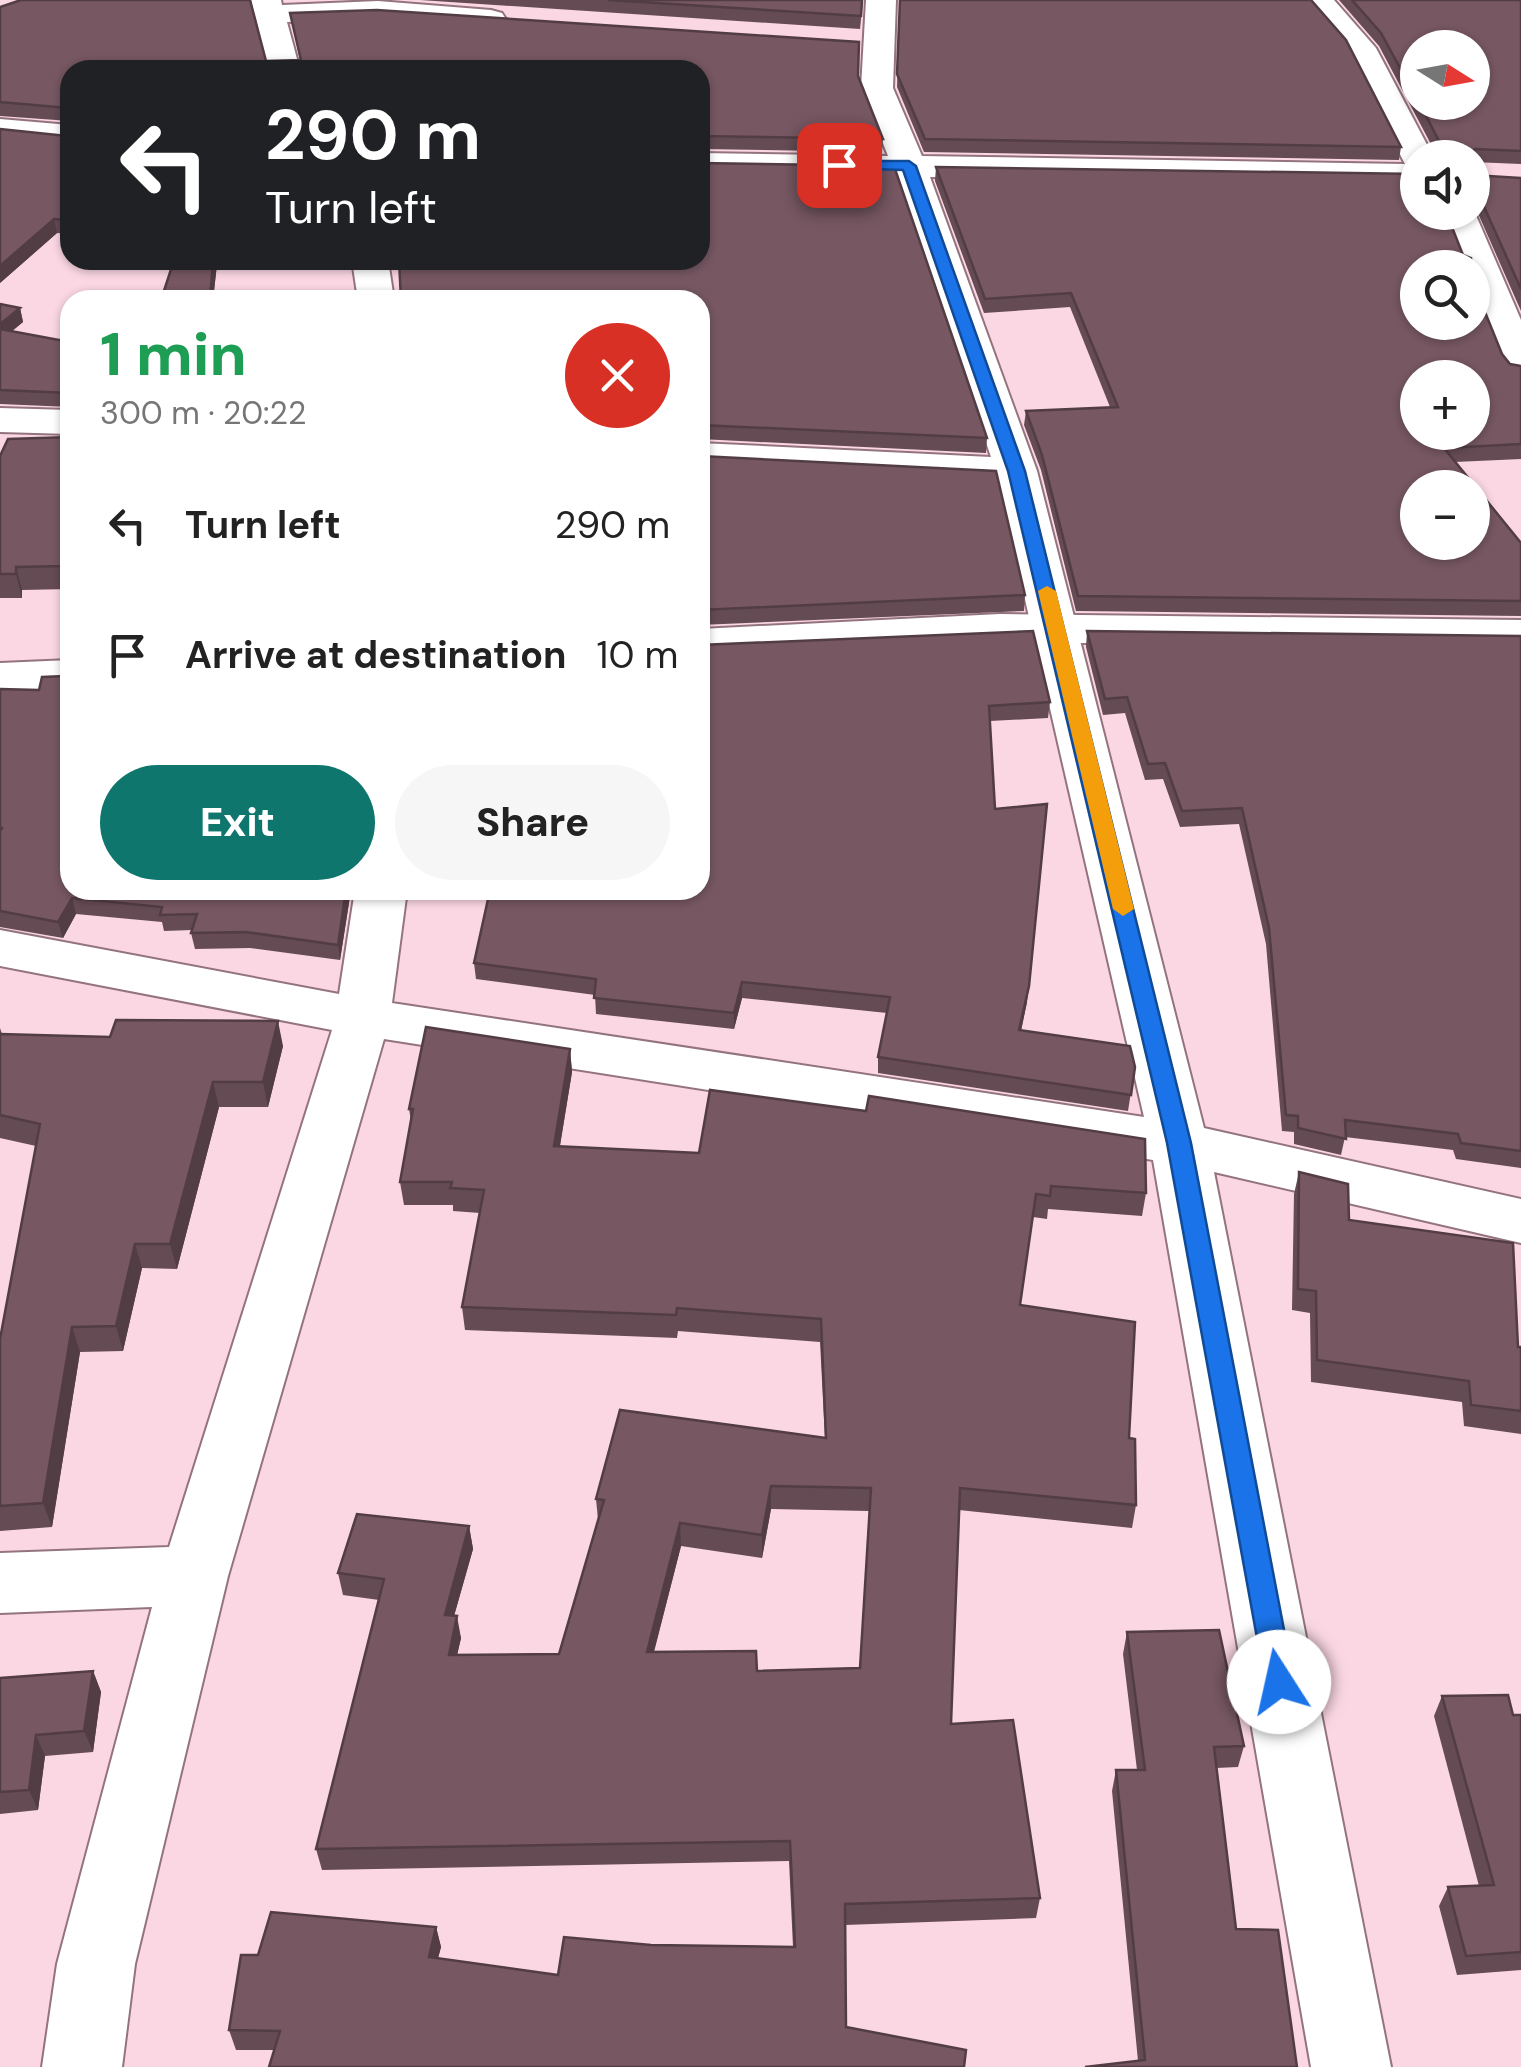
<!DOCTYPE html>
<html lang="en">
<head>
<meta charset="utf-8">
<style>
	:root { --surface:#fff; --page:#f6f6f6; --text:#222; --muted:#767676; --accent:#0f766e }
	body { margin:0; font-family:"DM Sans",sans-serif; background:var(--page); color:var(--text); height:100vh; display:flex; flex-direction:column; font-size:38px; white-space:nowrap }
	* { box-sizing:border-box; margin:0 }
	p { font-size:32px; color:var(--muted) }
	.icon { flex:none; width:55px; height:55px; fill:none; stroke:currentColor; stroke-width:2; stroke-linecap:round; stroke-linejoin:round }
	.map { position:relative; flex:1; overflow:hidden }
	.panel { position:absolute; left:60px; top:290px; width:650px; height:610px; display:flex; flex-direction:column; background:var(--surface); border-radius:30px; box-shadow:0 2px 8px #0004 }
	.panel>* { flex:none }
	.hud { position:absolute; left:60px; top:60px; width:650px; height:210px; border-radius:30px; box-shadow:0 2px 8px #0004; background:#202124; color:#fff; overflow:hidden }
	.needle { width:65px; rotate:101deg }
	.fabs { position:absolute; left:1400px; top:30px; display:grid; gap:20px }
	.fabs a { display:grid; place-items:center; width:90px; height:90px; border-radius:50%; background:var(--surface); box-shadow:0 2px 8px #0004; font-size:50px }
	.pin { position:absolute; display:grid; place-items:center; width:85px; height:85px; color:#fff; margin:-42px; border-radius:20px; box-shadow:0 5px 15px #0006 }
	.me { position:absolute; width:110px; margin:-55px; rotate:350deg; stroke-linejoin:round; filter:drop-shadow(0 0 8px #0008) }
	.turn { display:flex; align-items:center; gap:35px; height:210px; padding:0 40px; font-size:45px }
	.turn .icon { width:130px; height:130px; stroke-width:2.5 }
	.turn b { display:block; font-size:70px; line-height:85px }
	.round { display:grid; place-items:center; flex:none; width:105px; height:105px; border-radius:52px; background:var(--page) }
	.head { display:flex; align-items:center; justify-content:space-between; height:170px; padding:0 40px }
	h1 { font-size:60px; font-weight:800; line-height:75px; color:#1e9e55 }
	.primary-button { display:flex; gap:20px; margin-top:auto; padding:20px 40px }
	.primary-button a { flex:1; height:115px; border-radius:60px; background:var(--accent); color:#fff; font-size:40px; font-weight:800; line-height:115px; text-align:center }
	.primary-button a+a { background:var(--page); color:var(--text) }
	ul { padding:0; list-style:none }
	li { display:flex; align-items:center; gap:30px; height:130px; padding:0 40px }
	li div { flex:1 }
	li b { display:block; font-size:38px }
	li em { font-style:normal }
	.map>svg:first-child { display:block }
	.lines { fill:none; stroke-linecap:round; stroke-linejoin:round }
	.minor-casing { stroke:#93737f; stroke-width:4 }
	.tertiary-casing { stroke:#93737f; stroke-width:4 }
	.minor { fill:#fff; fill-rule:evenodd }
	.tertiary { fill:#fff; fill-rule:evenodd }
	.wall { fill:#654b54; fill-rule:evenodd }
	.shaded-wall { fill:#533d45 }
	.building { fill:#765762; stroke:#533d45; stroke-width:2.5; fill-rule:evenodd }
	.route { fill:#1a73e8; stroke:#114b97; stroke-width:2.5 }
	.slow { fill:#f59e0b }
</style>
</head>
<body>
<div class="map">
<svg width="1521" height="2067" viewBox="0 0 1521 2067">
	<rect width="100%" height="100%" fill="#fbd7e4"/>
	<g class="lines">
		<defs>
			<g id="minor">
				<path d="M251 0H281L282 5 378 1 491 10 502 13 506 19 502 25 491 28 378 19 287 22 300 70H268Z"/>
				<path d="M866 0H896L893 88 922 156 1405 164 1347 51 1303 0H1334L1376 48 1434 158H1418V184L930 177 1037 471 1204 1128 1521 1199V1243L1214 1172 1391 2067H1311L1153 1160 384 1039 228 1576 135 1964 122 2067H42L57 1964 152 1607 0 1613V1553L169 1547 332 1030 0 966V930L339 994 355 890H407L392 1003 1144 1117 998 482 700 467V443L991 457 896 176 700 173V153L888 156 861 88Z"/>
				<path d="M0 119 70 125V145L0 139Z"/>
				<path d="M1472 206 1521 320V379L1507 375 1502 367 1472 292V268H1463L1442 212H1472Z"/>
				<path d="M352 260H388L394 300H358Z"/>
				<path d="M0 408 70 410V434L0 432Z"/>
			</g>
			<g id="tertiary">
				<path d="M1000 614 1521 620V648L1000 642 700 657V629Z"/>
				<path d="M70 660V688L0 691V663Z"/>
			</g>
		</defs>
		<use href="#minor" class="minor-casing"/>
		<use href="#tertiary" class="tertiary-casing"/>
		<use href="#minor" class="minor"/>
		<use href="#tertiary" class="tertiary"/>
	</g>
	<g class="wall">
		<path d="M420 0H863L860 29Z"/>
		<path d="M900 0 1401 147 1399 160 924 152 897 87Z"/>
		<path d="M1339 0H1521V164L1472 162V158H1423L1424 148H1433L1379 46ZM1418 48 1472 102H1418Z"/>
		<path d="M0 7 266 61 300 60 290 13 858 77 883 139 882 152 700 149V70H70V121L0 116Z"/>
		<path d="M70 133V234L57 233 0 283 67 136Z"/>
		<path d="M936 167 1418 268 1502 354 1510 364 1521 366V459L1455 462 1521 543V616L1076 611 1041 470 1024 425 1026 411 1110 407 1070 307 984 313 935 181Z"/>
		<path d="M1472 175 1521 178V311L1473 202Z"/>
		<path d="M174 260H251V262L217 264 213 300H161Z"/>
		<path d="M700 300 987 438 986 453 700 439Z"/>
		<path d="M0 304 20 308 23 322 12 331 70 342V407L0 404Z"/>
		<path d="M70 437V589L22 590V598H0V456Z"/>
		<path d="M700 456 1025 595 1024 611 700 625Z"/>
		<path d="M1087 631 1521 636V1168L1456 1159 1453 1150 1345 1137 1341 1155 1294 1144V1132L1282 1131 1266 944 1239 824 1180 827 1163 779 1145 780 1125 713 1103 715 1086 647Z"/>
		<path d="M700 645 1050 702 1048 718 990 721 995 809 1027 1002 1021 1030 1135 1067 1128 1111 878 1073V1057L887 1013 742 998 734 1029 596 1014 595 995 476 979 474 963Z"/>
		<path d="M0 689 351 890 340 960 250 948 195 949 191 933 192 930 164 931 162 922 76 914 63 938 0 927Z"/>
		<path d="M0 1028 2 1034 283 1046 268 1107H219L177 1269 142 1268 123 1351 80 1352 52 1527 0 1531V1339L36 1146 0 1138Z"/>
		<path d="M570 1049 572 1072 560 1146 1146 1193 1142 1216 1048 1209 1047 1219 1033 1217 1020 1305 1129 1438 1136 1505 1132 1528 959 1510 951 1724 1040 1898 1036 1918 845 1925 846 2027 274 2050H236L229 2030 258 1955 436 1927 441 1947 438 1958 558 1975 651 1945 793 1947 789 1861 322 1870 316 1849 379 1600 343 1595 338 1573 469 1526 473 1549 454 1616 461 1638 457 1655 559 1654 598 1520 596 1499 825 1438 820 1342 678 1331 677 1338 465 1330 462 1307 480 1213 453 1211V1205H404L400 1182 411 1121 409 1109ZM771 1509 869 1511 860 1668 757 1671 654 1652 681 1546 762 1558Z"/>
		<path d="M1299 1172 1349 1220 1518 1347H1521V1434L1464 1426 1462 1402 1311 1382 1310 1313 1292 1310 1294 1194Z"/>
		<path d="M1127 1632 1244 1746 1238 1767 1216 1768 1236 1929 1297 2067 1138 2061 1112 1791 1116 1770H1137L1123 1654Z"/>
		<path d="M93 1671 101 1692 93 1752 45 1756 38 1810 0 1814V1678Z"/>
		<path d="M1442 1696 1513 1715H1521V1970L1457 1975 1439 1906 1448 1887 1479 1886 1434 1716Z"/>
	</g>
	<g class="shaded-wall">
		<path d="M54 219 57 233 0 283V266Z"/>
		<path d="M213 260H216L217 264 213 300H210Z"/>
		<path d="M20 308 23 322 0 341V324Z"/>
		<path d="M70 551V589L64 566Z"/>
		<path d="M16 567 22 590V598L16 574Z"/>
		<path d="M346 890H351L340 960 338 945Z"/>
		<path d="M72 898 76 914 63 938 58 922Z"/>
		<path d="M742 982V998L734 1029V1013Z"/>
		<path d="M1029 986 1027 1002 1018 1046 1019 1030Z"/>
		<path d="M278 1021 283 1046 268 1107 263 1082Z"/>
		<path d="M570 1049 572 1072 556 1169 554 1146Z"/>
		<path d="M213 1082 219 1107 177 1269 170 1244Z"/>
		<path d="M135 1244 142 1268 123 1351 116 1326Z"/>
		<path d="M72 1327 80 1352 52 1527 43 1503Z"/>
		<path d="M771 1486V1509L762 1558V1535Z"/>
		<path d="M680 1523 681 1546 648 1674 647 1652Z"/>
		<path d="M469 1526 473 1549 448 1637 445 1615Z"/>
		<path d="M457 1616 461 1638 452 1677 449 1655Z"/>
		<path d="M93 1671 101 1692 93 1752 84 1731Z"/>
		<path d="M36 1735 45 1756 38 1810 29 1790Z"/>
		<path d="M436 1927 441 1947 433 1977 429 1957Z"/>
	</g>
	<g class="building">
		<path d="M21 0H250L266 61 301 60 290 13 377 10 859 42 858 76 883 139 700 136V70H70V111L68 108 0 102V7Z"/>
		<path d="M608 0H862L861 16Z"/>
		<path d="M900 0H1311L1346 40 1401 147 925 139 897 74Z"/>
		<path d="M1352 0H1521V151L1475 149 1471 152V158H1424V148H1437L1440 143 1419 102H1472V48H1418V101L1381 33Z"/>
		<path d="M0 129 67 136 70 133V220L54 219 0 266Z"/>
		<path d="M700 163 894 166 987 438 700 425V300H401L399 260H700Z"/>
		<path d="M936 167 1418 174V212H1446L1463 255 1471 258V268H1418V322H1472V280L1502 354 1510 364 1521 366V444L1444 448 1521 543V601L1078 596 1042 455 1026 411 1118 407 1071 293 985 299ZM1418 378H1472V432H1418ZM1418 488H1472V542H1418Z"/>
		<path d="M1472 175 1521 178V289L1476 189 1472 193Z"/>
		<path d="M174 260H213L210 300H161Z"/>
		<path d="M0 304 20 308 0 324Z"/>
		<path d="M0 329 70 342V407L69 393 0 390Z"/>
		<path d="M70 437V551L64 566 16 567V574H0V456L8 439Z"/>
		<path d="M700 456 996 471 1025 595 700 610Z"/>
		<path d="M1033 631 1050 702 989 706 995 809 1047 804 1029 986 1019 1030 1130 1046 1135 1067 1131 1095 878 1057 890 997 742 982 734 1013 594 998 596 979 474 963 490 890H700V645Z"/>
		<path d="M1087 631 1521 636V1151L1461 1143 1458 1134 1345 1120 1346 1139 1298 1128V1116L1286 1115 1269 928 1242 808 1182 811 1165 763 1148 764 1127 697 1105 699Z"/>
		<path d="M70 667V890H346L338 945 246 932 191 933 197 914 160 915 162 907 72 898 58 922 0 911V831L2 828 0 827V689L39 690 42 677 66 676Z"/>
		<path d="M116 1020 278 1021 263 1082H213L170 1244H135L116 1326 72 1327 43 1503 0 1506V1339L40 1124 0 1115V1034L110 1037Z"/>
		<path d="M426 1027 570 1049 554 1146 699 1153 710 1090 866 1111 869 1096 1145 1139 1146 1193 1051 1186 1050 1196 1036 1194 1020 1305 1135 1322 1129 1438 1135 1439 1136 1505 960 1488 951 1724 1013 1720 1040 1898 845 1904 846 2027 966 2050 964 2067H269L280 2031 229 2030 241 1955H258L271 1912 436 1927 429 1957 558 1975 564 1937 651 1945 795 1947 790 1841 316 1849 384 1579 338 1573 357 1514 469 1526 445 1615 457 1616 449 1655 559 1654 604 1500 596 1499 620 1410 826 1438 821 1319 677 1308 676 1315 462 1307 484 1190 450 1188 452 1182H400L413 1109H409ZM771 1486 871 1488 860 1668 757 1671 756 1651 647 1652 680 1523 762 1535Z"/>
		<path d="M1299 1172 1348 1184 1349 1220 1513 1243 1518 1347H1521V1411L1471 1405 1469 1381 1317 1360 1316 1291 1298 1289Z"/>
		<path d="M1219 1630 1244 1746 1214 1747 1236 1929 1278 1930 1297 2067H1085L1145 2060 1116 1770H1145L1127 1632Z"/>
		<path d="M93 1671 84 1731 36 1735 29 1790 0 1792V1678Z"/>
		<path d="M1508 1695 1513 1715H1521V1952L1466 1956 1448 1887 1494 1885 1442 1696Z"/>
	</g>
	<path class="route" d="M839 161H909L916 166 1025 471 1191 1143 1294 1682 1290 1691 1279 1695 1269 1691 1265 1682 1167 1143 1008 471 903 170 834 168 832 165Z"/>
	<path class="slow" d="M1047 586 1056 591 1134 909 1123 916 1113 909 1038 591Z"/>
</svg>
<div class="fabs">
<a><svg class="needle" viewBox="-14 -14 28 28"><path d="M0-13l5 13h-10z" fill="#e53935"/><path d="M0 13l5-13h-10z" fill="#767676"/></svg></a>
<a><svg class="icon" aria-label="sound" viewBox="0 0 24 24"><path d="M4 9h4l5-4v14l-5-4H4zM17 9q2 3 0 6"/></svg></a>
<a><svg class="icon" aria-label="search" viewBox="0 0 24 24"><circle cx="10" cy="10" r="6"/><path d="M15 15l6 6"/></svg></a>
<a>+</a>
<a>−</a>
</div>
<div class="pin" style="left:839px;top:165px;background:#d93025"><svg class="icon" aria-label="arrive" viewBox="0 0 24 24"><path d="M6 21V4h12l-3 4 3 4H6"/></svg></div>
<svg class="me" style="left:1279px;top:1682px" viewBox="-20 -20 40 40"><circle r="19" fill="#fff"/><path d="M0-13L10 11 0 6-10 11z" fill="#1a73e8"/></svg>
<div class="hud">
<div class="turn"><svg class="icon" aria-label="left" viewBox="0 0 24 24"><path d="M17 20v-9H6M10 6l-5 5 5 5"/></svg><div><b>290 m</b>Turn left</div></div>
</div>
<section class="panel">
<div class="head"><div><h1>1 min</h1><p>300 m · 20:22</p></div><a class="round" style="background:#d93025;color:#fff"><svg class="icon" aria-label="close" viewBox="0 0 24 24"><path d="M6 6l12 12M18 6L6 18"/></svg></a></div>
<ul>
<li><svg class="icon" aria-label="left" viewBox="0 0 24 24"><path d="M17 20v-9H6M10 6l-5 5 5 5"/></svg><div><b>Turn left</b></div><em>290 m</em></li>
<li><svg class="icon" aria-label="arrive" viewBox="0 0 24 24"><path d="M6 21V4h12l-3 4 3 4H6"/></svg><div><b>Arrive at destination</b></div><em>10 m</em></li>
</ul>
<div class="primary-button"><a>Exit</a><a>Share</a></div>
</section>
</div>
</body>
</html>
